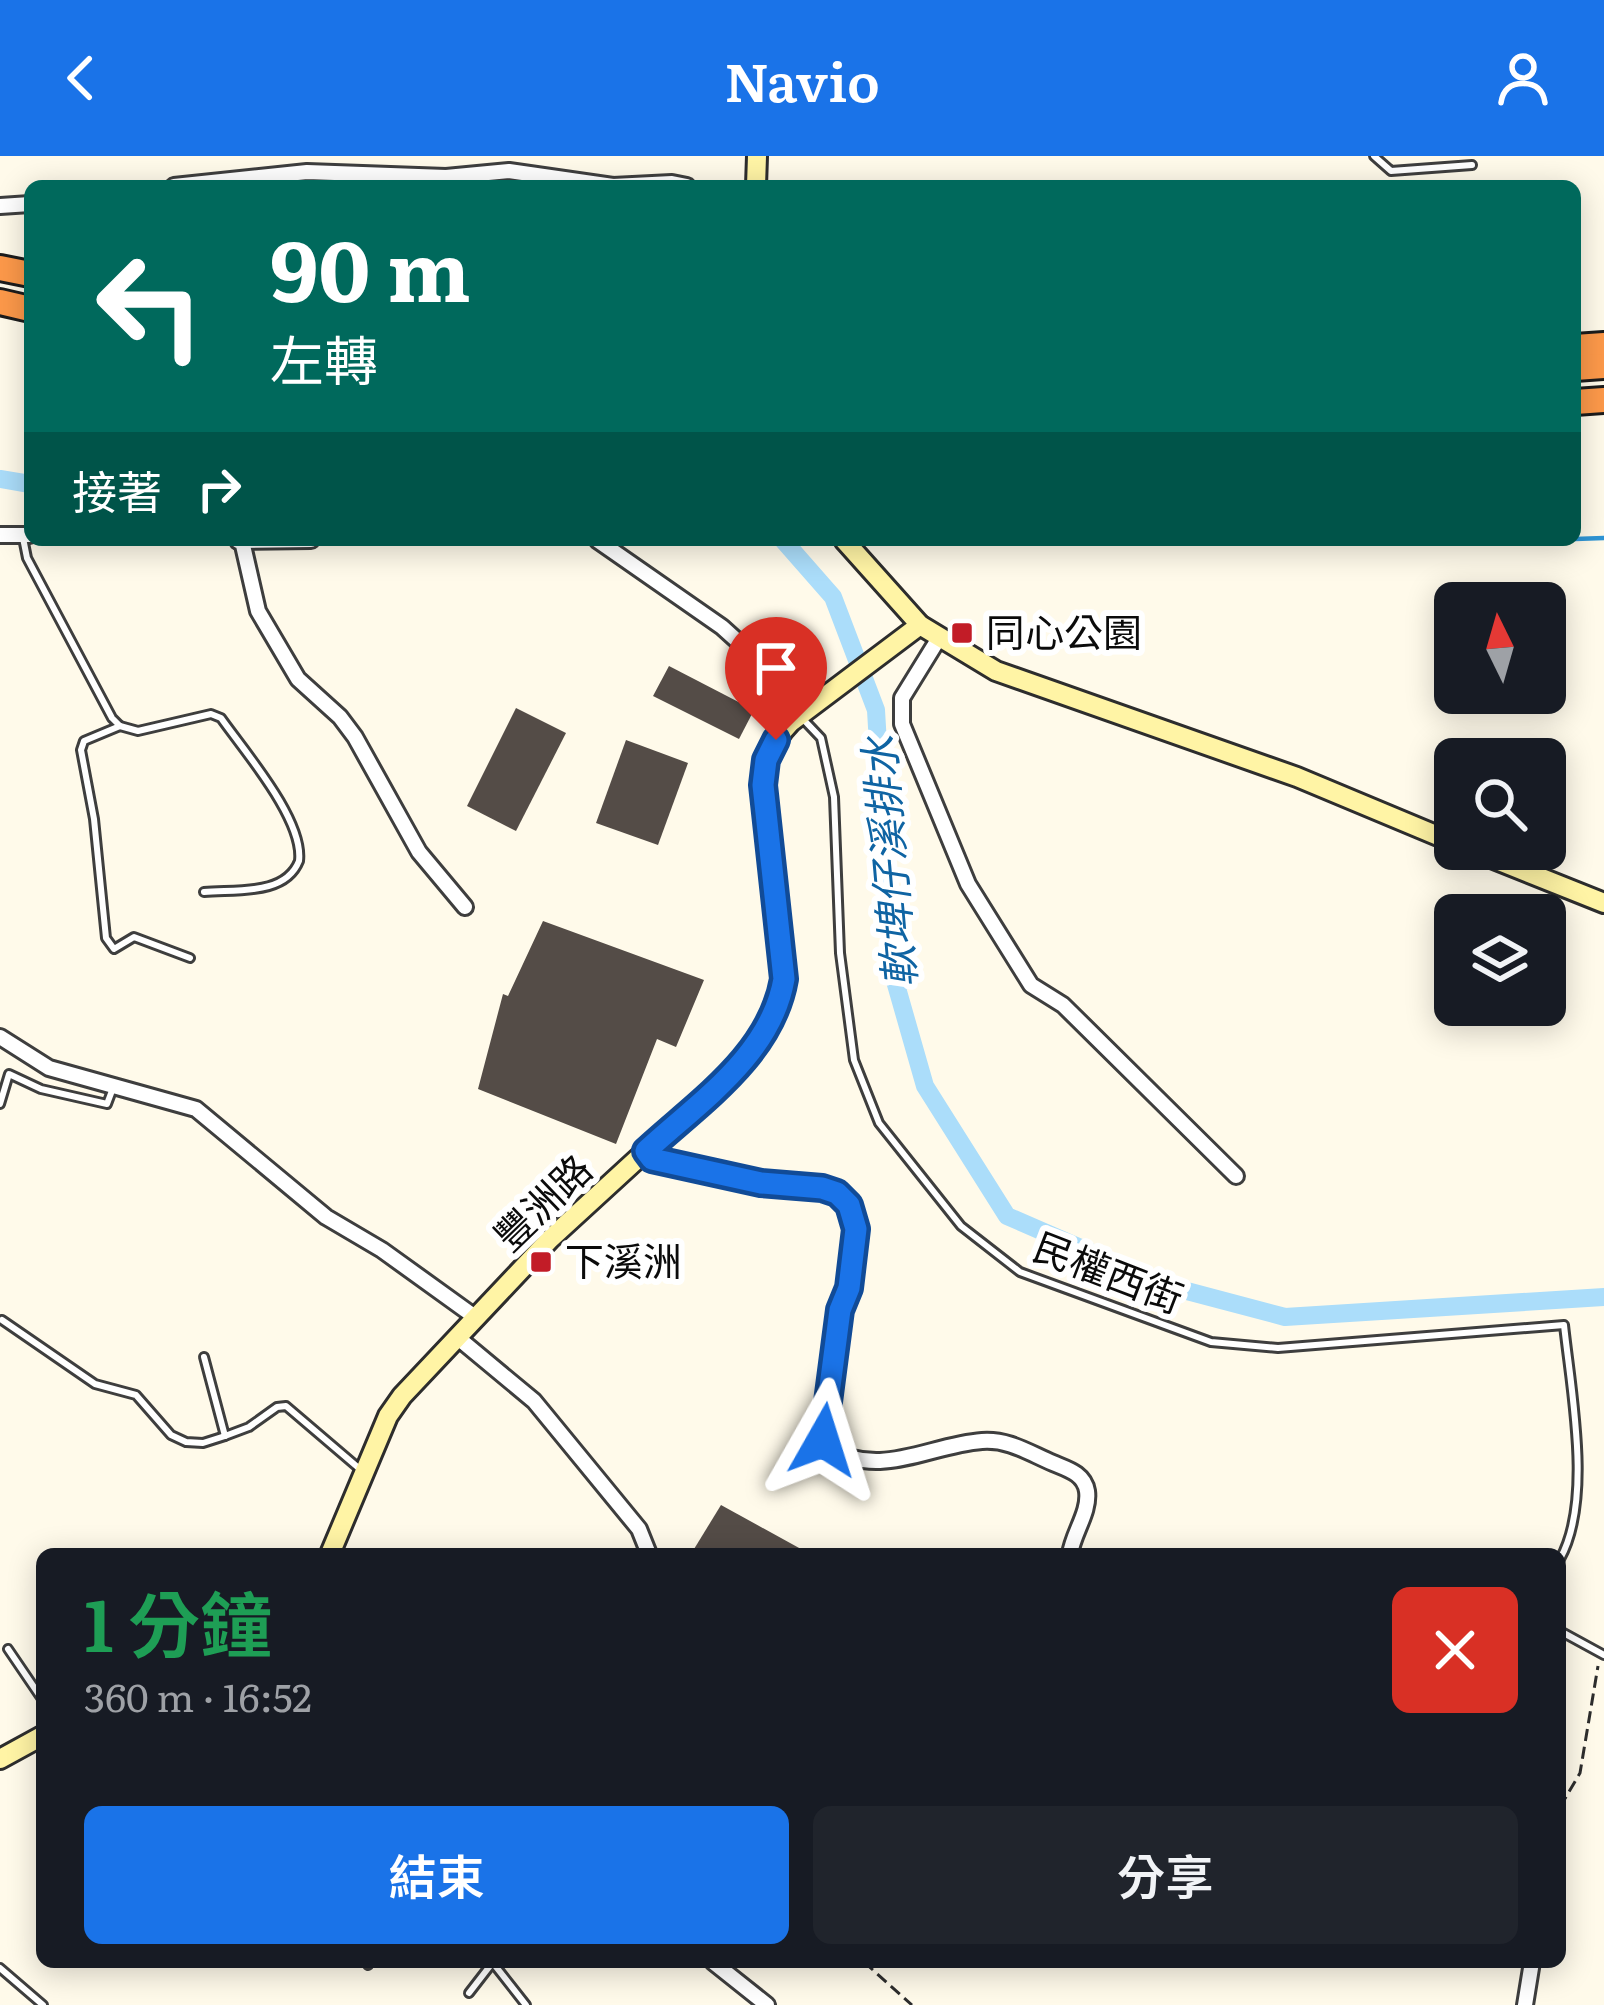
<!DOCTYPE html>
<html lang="zh-TW">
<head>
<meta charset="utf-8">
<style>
	:root { --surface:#171b24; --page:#20242c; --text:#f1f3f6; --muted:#9ea1a6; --accent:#1a73e8 }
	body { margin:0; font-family:Literata,"Noto Sans TC",serif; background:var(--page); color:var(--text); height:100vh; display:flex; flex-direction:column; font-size:45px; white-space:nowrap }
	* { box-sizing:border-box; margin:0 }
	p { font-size:39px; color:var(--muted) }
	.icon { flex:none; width:66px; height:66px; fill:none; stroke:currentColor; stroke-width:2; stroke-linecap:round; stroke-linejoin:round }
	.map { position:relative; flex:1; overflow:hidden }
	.side { position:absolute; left:36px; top:1392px; width:1530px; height:420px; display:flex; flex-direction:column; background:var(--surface); border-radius:18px; box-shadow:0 6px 30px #0003 }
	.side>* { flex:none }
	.guide { position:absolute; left:24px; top:24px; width:1557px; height:366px; border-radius:18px; box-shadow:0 6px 30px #0003; background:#00695c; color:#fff; overflow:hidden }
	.needle { width:78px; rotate:355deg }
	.fabs { position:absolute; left:1434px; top:426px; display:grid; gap:24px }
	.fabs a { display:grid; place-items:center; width:132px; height:132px; border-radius:18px; background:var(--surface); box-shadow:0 6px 30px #0003; font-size:60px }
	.pin { position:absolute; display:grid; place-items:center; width:102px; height:102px; color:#fff; margin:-123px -51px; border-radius:50% 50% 50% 0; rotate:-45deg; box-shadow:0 0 12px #0007 }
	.pin .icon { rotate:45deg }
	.me { position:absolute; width:132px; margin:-66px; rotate:6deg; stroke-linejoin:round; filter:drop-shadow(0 0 9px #0008) }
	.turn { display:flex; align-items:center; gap:42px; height:252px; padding:0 48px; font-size:54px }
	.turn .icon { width:156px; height:156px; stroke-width:2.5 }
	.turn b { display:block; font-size:84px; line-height:102px }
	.then { display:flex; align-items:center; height:114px; padding:0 48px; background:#0003; gap:24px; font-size:45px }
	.round { display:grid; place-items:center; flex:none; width:126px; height:126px; border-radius:18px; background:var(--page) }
	.headline { display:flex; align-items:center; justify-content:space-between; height:204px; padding:0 48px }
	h1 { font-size:72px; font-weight:600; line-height:90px; color:#1e9e55 }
	.action { display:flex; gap:24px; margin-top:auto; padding:24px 48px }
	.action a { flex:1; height:138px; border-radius:18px; background:var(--accent); color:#fff; font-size:48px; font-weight:600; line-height:138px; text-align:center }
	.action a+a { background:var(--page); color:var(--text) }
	header { display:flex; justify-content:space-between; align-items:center; height:156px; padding:0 48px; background:var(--accent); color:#fff; font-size:54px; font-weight:600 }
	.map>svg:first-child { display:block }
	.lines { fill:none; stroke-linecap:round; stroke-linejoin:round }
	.stream { stroke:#2e95d5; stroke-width:4.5 }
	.canal { stroke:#abddfa; stroke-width:18 }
	.building { fill:#544c47 }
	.lane-casing { stroke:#3e3e3e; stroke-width:12 }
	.street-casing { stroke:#3e3e3e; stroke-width:20 }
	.secondary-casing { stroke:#2d2d2d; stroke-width:24 }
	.highway-casing { stroke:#1c1c1c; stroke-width:30 }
	.path { stroke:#2d2d2d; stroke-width:3; stroke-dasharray:12 6; stroke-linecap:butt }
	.lane { stroke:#fff; stroke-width:6 }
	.street { stroke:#fff; stroke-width:14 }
	.secondary { stroke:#fff4a5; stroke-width:18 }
	.highway { stroke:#fd994a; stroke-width:24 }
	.route-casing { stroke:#114b97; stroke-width:30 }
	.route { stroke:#1a73e8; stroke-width:21 }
	.poi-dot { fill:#c21c27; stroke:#fff; stroke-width:4.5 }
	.labels { text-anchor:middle; stroke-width:12; stroke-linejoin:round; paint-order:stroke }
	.poi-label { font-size:39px; fill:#0b0b0b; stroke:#fff; text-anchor:start }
	.street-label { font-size:39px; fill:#0b0b0b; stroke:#fff }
	.water-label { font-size:42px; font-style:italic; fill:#0f64a3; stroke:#fff }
</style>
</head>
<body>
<header><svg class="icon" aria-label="back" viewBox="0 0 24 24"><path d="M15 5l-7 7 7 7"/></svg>Navio<svg class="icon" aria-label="person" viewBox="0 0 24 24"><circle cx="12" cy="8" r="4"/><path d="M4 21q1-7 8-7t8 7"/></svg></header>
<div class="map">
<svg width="1604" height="1849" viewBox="0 0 1604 1849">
	<rect width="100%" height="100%" fill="#fffaea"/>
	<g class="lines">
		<path class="stream" d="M1575 383 1604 382"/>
		<g class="canal">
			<path d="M0 323 30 328"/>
			<path d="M783 384 833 441 876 554 891 811 925 930 1007 1060 1168 1130 1285 1161 1604 1141"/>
		</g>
	</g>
	<g class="building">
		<path d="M669 510 754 554 739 583 653 540Z"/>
		<path d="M516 552 566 577 516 675 467 650Z"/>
		<path d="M626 584 688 607 658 689 596 667Z"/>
		<path d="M543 765 704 824 676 891 657 883 616 988 478 933 503 838 508 840Z"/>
		<path d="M721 1349 810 1398H691Z"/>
	</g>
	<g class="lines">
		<defs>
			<g id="lane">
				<path d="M1374 0 1391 15 1472 9"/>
				<path d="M23 382 27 402 112 562 120 570 84 585 81 594 94 663 106 782 114 793 134 781 190 802"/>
				<path d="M802 562 821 582 834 641 840 797 854 904 879 967 961 1070 1020 1116 1211 1186 1278 1192 1564 1169C1571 1235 1593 1344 1560 1403"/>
				<path d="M120 570 138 575 211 558 221 562C245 596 304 664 299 705 285 740 236 733 204 736"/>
				<path d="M0 948 9 918 41 933 107 948 113 932"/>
				<path d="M2 1164 95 1228 136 1239 171 1279 186 1286 203 1287 225 1280 249 1271 277 1251 286 1250 361 1314"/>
				<path d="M204 1201 225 1280"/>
				<path d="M1560 1475 1604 1499"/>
				<path d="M8 1493 42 1543"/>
				<path d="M493 1807 526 1849"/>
				<path d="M368 1809 369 1806"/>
				<path d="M0 1812 43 1849"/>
				<path d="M469 1837 493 1806"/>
			</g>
			<g id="street">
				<path d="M174 30 307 16 446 21 509 15 613 30 672 27 687 30"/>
				<path d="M0 50 30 48"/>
				<path d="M0 379H30"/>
				<path d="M597 384 722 471 763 508 799 559"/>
				<path d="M238 385 311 384"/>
				<path d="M242 385 258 455 298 523 340 561 355 581 419 696 465 751"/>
				<path d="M939 482 902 542V568L968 728 1031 829 1063 849 1236 1020"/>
				<path d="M0 881 49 912 196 953 326 1061 382 1094 475 1161"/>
				<path d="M646 995 653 1003 761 1026 830 1034 849 1049 856 1073 824 1263 826 1291C881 1324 928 1289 982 1285 1009 1283 1029 1297 1053 1307 1067 1313 1084 1317 1087 1335 1090 1356 1073 1377 1070 1398"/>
				<path d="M457 1181 534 1245 639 1373 649 1398"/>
				<path d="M713 1806 767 1849"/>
				<path d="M1525 1849 1532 1806"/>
			</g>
			<g id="secondary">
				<path d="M756 30 757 0"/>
				<path d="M844 384 920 469 996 515 1297 621 1455 687"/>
				<path d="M1469 693 1604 747"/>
				<path d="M330 1398 388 1260 402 1240 550 1083 742 907C765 882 778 856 784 823L763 629C765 604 773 584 791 566L920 469"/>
				<path d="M0 1603 42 1580"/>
			</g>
			<g id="highway">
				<path d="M0 112 30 118"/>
				<path d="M0 146 30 153"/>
				<path d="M1575 191 1604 189"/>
				<path d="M1575 212 1604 210"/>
				<path d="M1575 246 1604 244"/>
			</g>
		</defs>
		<use href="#lane" class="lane-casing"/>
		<use href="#street" class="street-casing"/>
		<use href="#secondary" class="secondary-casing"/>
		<use href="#highway" class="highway-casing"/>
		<g class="path">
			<path d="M1560 1651 1580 1617 1598 1510"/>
			<path d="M864 1806 912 1849"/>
		</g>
		<use href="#lane" class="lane"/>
		<use href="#street" class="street"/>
		<use href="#secondary" class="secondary"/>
		<use href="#highway" class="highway"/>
	</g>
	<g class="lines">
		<defs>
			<path id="route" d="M776 584 766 604 763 629 784 823C771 899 699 946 646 995L652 1003 761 1027 822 1032 837 1037 849 1049 856 1073 849 1132 840 1154 823 1284"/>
		</defs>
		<use href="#route" class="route-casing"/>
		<use href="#route" class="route"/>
	</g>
	<g class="poi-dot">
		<rect x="950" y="465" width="24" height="24" rx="6"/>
		<rect x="529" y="1094" width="24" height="24" rx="6"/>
	</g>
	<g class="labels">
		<g class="poi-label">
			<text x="986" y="491">同心公園</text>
			<text x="565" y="1120">下溪洲</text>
		</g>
		<g class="street-label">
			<text transform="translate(543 1047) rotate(-44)" y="14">豐洲路</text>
			<text transform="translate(1108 1117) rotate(21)" y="14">民權西街</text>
		</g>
		<g class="water-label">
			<text transform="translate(890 706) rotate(-95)" y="15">軟埤仔溪排水</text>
		</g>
	</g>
</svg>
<div class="fabs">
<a><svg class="needle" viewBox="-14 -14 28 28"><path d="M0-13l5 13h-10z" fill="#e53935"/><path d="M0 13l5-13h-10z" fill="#9ea1a6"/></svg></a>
<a><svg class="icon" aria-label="search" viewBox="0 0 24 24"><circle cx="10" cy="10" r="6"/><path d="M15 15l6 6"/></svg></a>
<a><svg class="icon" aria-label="layers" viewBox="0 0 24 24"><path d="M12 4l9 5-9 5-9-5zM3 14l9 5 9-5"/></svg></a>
</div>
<div class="pin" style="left:776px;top:584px;background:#d93025"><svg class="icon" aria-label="arrive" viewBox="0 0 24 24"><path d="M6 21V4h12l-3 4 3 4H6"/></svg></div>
<svg class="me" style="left:823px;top:1284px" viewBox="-20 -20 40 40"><path d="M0-17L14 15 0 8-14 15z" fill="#1a73e8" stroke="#fff" stroke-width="4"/></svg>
<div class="guide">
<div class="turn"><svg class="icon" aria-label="left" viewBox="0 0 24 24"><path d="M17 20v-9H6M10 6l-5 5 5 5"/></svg><div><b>90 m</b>左轉</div></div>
<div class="then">接著<svg class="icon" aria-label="right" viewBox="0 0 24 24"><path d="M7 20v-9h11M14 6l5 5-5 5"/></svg></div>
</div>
<section class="side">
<div class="headline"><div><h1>1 分鐘</h1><p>360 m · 16:52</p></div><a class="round" style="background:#d93025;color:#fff"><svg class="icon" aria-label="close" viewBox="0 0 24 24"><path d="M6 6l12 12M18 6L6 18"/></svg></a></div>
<div class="action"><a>結束</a><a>分享</a></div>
</section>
</div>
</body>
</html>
